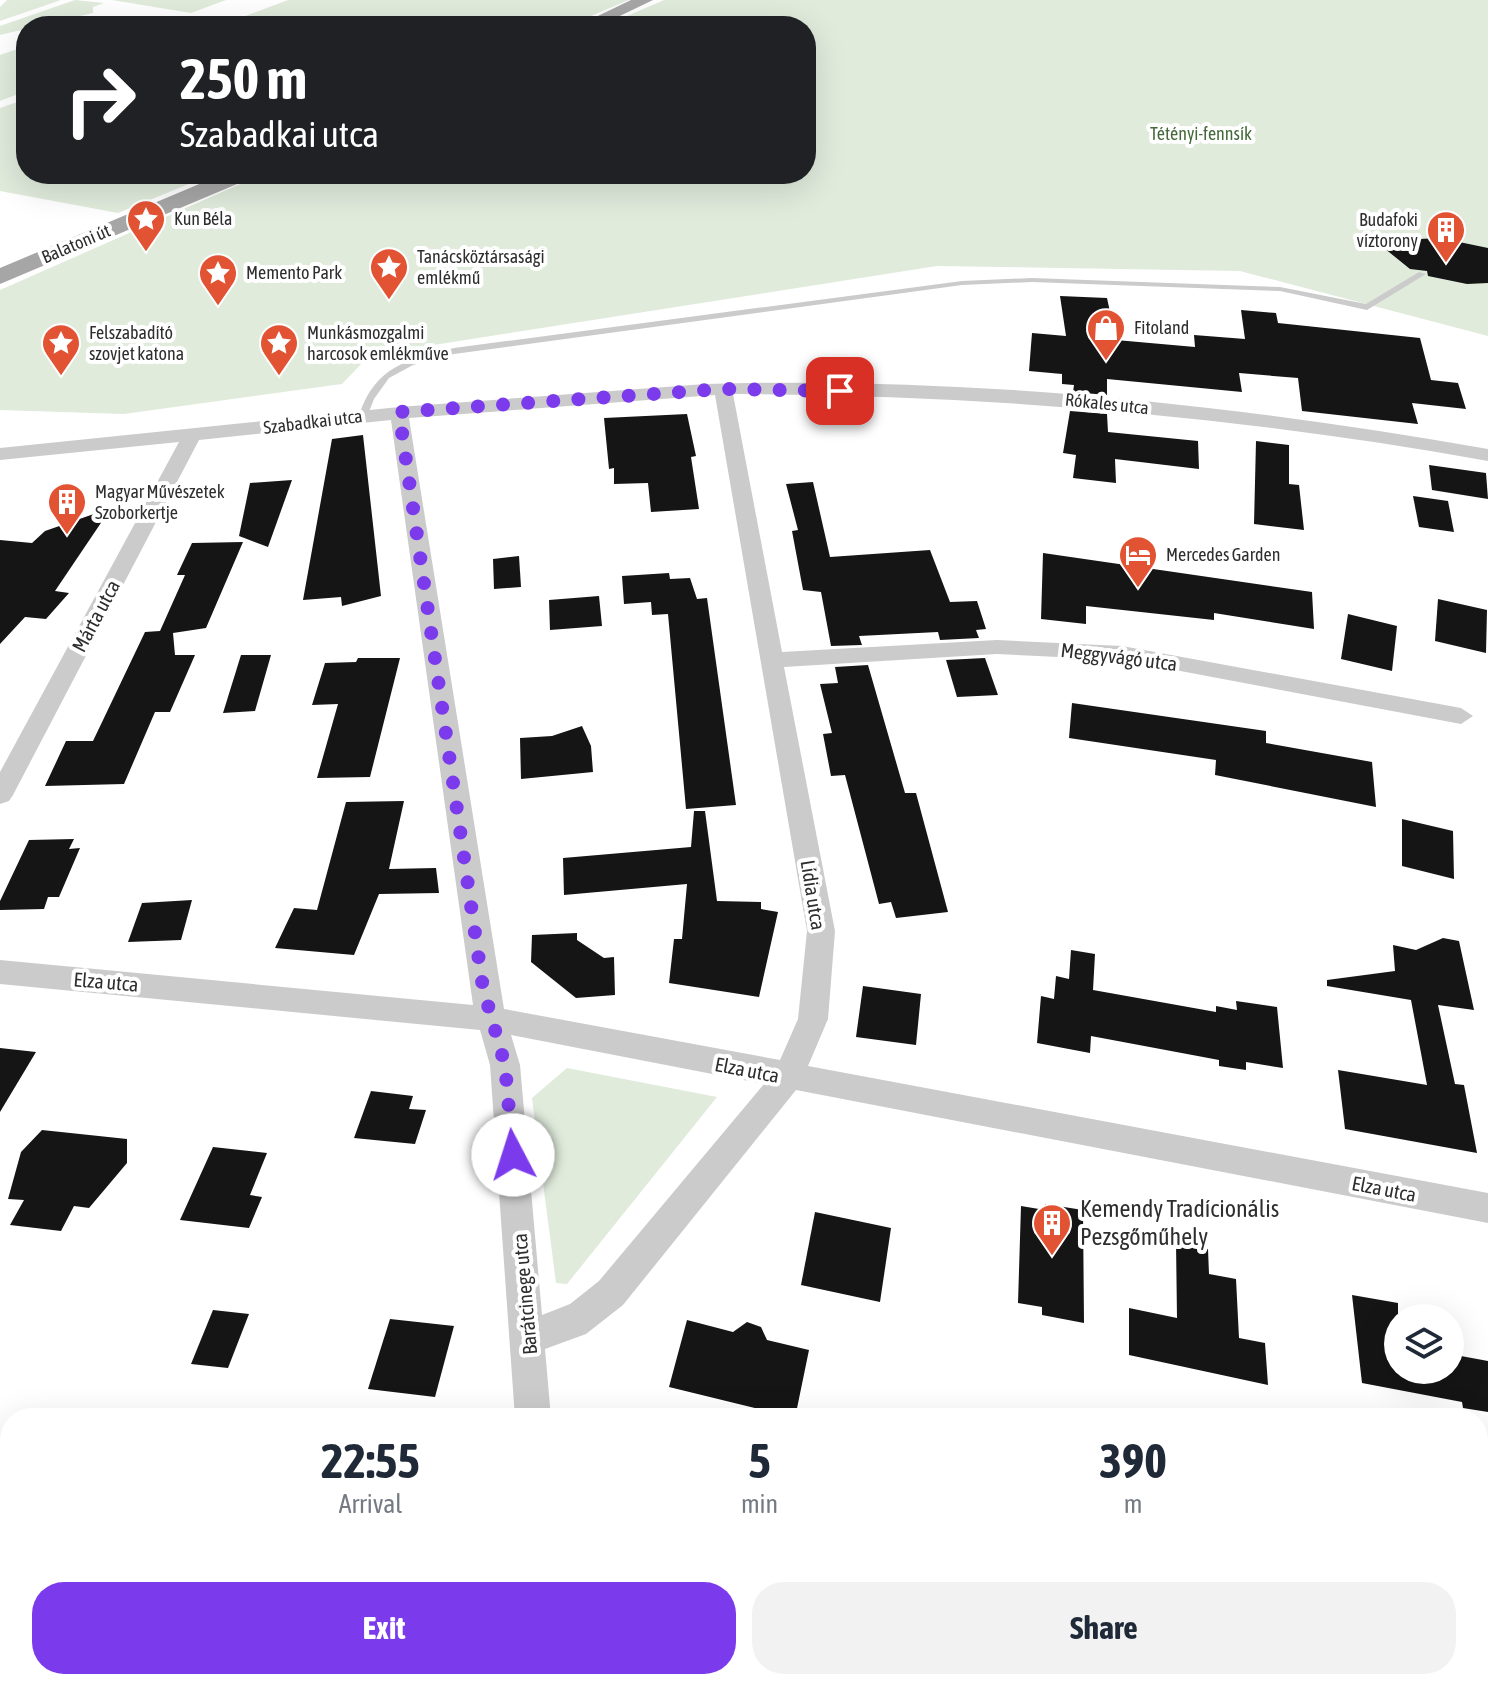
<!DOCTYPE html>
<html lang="en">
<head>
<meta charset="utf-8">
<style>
	:root { --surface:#fff; --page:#f2f2f3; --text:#1f2937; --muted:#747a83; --accent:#7c3aed }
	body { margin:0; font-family:"Asap Condensed",sans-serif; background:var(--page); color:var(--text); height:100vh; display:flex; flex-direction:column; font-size:30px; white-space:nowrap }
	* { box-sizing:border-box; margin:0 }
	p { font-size:26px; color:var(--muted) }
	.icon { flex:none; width:44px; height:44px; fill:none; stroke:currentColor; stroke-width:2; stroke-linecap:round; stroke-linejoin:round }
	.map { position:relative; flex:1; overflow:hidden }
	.side { position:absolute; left:0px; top:1408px; width:1488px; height:282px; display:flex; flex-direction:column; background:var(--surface); border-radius:32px 32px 0 0; box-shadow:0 8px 32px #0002 }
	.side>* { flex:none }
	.top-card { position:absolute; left:16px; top:16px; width:800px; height:168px; border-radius:32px; box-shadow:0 8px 32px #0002; background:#202124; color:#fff; overflow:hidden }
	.fabs { position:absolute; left:1384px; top:1304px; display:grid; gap:16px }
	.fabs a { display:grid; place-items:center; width:80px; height:80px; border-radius:50%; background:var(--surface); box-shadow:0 8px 32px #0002; font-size:40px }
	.pin { position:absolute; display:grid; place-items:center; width:68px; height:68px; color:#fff; margin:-34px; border-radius:16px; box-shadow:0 4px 12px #0006 }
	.me { position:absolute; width:88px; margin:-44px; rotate:355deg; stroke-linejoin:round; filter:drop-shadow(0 0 6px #0008) }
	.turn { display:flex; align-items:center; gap:28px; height:168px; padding:0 32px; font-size:36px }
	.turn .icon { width:104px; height:104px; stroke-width:2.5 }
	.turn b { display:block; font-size:56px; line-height:68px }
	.eta { display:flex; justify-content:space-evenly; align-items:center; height:136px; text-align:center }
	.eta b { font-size:48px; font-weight:700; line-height:56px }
	.cta { display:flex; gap:16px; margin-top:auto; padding:16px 32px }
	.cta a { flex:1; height:92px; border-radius:32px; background:var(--accent); color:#fff; font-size:32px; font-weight:700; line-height:92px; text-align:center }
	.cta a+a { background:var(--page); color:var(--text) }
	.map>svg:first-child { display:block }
	.green { fill:#e0ebdc }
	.building { fill:#151515 }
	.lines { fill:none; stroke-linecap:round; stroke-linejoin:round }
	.service { fill:#cbcbcb; fill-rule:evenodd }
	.minor { fill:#cbcbcb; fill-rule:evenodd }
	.primary { fill:#a6a6a6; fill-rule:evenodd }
	.route { stroke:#7c3aed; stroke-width:14; stroke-dasharray:0 25.2 }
	.labels { text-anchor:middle; stroke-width:8; stroke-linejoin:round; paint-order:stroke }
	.far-park-label { font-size:18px; fill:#46693c; stroke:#fff }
	.far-poi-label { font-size:18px; fill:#2e2e2e; stroke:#fff; text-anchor:start }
	.far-street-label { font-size:18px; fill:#2e2e2e; stroke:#fff }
	.street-label { font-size:20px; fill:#2e2e2e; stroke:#fff }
	.near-poi-label { font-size:24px; fill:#2e2e2e; stroke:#fff; text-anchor:start }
</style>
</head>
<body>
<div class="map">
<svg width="1488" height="1689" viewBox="0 0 1488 1689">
	<rect width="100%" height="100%" fill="#fff"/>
	<g class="green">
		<path d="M7 0H61L0 21V7Z"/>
		<path d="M75 0 104 3 93 7V13L0 35V26Z"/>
		<path d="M112 0H226L191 13Z"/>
		<path d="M288 0H629L567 26H219Z"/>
		<path d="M664 0H1488V336L1240 271 937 266 370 355 342 384 124 414 0 410V290L263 174H806V26H604Z"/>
		<path d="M26 46V91L0 101V55Z"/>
		<path d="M26 99V174H213L118 213 0 191V108Z"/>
		<path d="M567 1068 717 1097 567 1284 556 1283 532 1098Z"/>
	</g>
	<g class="building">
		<path d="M1440 238 1488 248V283L1467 284 1428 276 1427 271 1410 269 1384 248 1419 239Z"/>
		<path d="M1060 296 1107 298 1116 340 1195 347 1194 335 1245 339 1241 310 1276 313 1278 323 1420 338 1431 380 1458 383 1466 409 1412 403 1418 424 1302 411 1298 378 1239 373 1242 392 1107 379V395L1073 392 1074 385 1062 384V374L1029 371 1032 333 1066 336Z"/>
		<path d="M1070 411 1107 414 1108 432 1198 441 1199 469 1115 459 1116 483 1073 478 1076 455 1063 453Z"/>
		<path d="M687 414 696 456 691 457 699 509 651 512 648 483 614 484V468L609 469 604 418Z"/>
		<path d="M363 435 381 596 342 606 341 597 303 600 332 439Z"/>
		<path d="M1256 441 1289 445V484L1299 485 1304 530 1254 524Z"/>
		<path d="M1429 465 1486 473 1488 499 1432 490Z"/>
		<path d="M292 480 268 547 239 536 250 483Z"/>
		<path d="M813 482 830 557 930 550 950 602 977 601 986 629 976 630 979 638 940 640 938 632 859 636 862 645 831 646 821 592 803 590 792 531 798 530 786 484Z"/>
		<path d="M1413 496 1448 501 1454 532 1419 527Z"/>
		<path d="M111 508 55 591 69 593 46 619 25 617 0 644V540L32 543 45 531Z"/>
		<path d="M243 542 206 628 173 633 175 655H195L170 712H155L124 784 45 786 66 741H93L145 632 160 631 185 575H177L192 543Z"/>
		<path d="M1043 553 1312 592 1314 629 1214 613V620L1086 606V624L1041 619Z"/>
		<path d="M519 556 521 587 494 589 493 559Z"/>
		<path d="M669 573 670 579 690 578 697 599 707 598 736 805 686 809 668 614 652 615 651 602 624 604 622 576Z"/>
		<path d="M599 596 602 626 550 630 549 600Z"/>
		<path d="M1438 599 1487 610 1486 653 1435 641Z"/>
		<path d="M1348 614 1397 626 1392 671 1341 659Z"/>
		<path d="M241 655H271L255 711 223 713Z"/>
		<path d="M358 658H400L370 777 317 778 338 704 312 705 325 663 356 662Z"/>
		<path d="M985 658 998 695 957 697 946 660Z"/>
		<path d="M868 665 905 793H916L948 912 896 918 891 902 879 904 845 775 831 776 823 734 832 733 820 684 838 683 835 667Z"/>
		<path d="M1072 703 1266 731V743L1372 762 1376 807 1215 775 1216 760 1069 738Z"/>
		<path d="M582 726 591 746 593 772 521 779 520 738 552 736Z"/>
		<path d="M404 801 389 869 436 868 439 893 379 894 354 955 275 948 294 908 317 910 346 802Z"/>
		<path d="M694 811H705L717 901 761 902V909L778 912 759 997 669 983 674 939H682L687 884 564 895 563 858 691 847Z"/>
		<path d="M1402 819 1453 831 1454 879 1402 866Z"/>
		<path d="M74 839 69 849 80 848 59 897H48L44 909 0 910V901L29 840Z"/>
		<path d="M192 900 181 940 128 942 142 903Z"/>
		<path d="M577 933V940L604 958 614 957 615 995 576 998 531 962 532 935Z"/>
		<path d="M1443 938 1459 941 1474 1010 1438 1005 1455 1084 1464 1085 1477 1153 1345 1129 1338 1070 1427 1085 1411 1000 1327 986V980L1395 971 1393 945 1416 950Z"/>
		<path d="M1071 950 1095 954 1093 990 1216 1012V1006L1237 1010 1236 1001 1277 1007 1283 1068 1246 1062V1070L1219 1066V1060L1091 1036 1090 1053 1037 1043 1041 996 1054 999 1056 976 1069 979Z"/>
		<path d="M863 986 921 994 916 1045 856 1037Z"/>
		<path d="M0 1048 36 1052 0 1112Z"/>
		<path d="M371 1091 413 1096 409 1109 426 1110 415 1144 354 1138Z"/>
		<path d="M42 1130 127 1139V1163L89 1208 74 1206 61 1231 10 1225 24 1200 8 1199 21 1152Z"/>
		<path d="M213 1147 267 1153 250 1195 262 1197 249 1228 180 1220Z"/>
		<path d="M1045 1204 1083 1210 1084 1323 1042 1315V1307L1018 1303 1021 1206 1045 1210Z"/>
		<path d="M815 1212 891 1228 880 1302 801 1285Z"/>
		<path d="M1176 1242 1208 1249 1209 1274 1236 1279 1239 1338 1265 1343 1268 1385 1129 1355V1308L1177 1318Z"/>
		<path d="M1352 1295 1398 1303V1370H1450V1354L1488 1361V1412L1463 1408 1462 1402 1362 1383Z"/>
		<path d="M213 1310 249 1314 228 1368 191 1364Z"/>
		<path d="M390 1319 454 1326 435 1397 368 1389Z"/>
		<path d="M687 1320 733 1332 747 1322 761 1327 767 1340 809 1350 795 1418 669 1387Z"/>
	</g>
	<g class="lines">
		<path class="service" d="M1419 272 1426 274 1367 310 1280 291 1032 282 962 285 454 354 413 365 389 378 374 399 367 417 359 415C376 365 408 360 454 348L962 281 1032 278 1280 287 1366 304Z"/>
		<g class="minor">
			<path d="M705 384C967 376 1230 404 1488 449V461C1237 416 987 395 733 394L782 652 997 640 1122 646 1461 708 1473 716 1461 724 1122 660 997 654 784 667 835 931 828 1019 808 1066 1488 1193V1223L796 1090 623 1305 586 1334 545 1349 551 1418H515L490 1065 480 1030 0 984V960L473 1005 391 420 199 440 13 795 9 801 0 804V772L179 442 0 460V448L399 407ZM715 395 807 931 798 1019 780 1060 504 1009 409 418ZM511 1035 764 1084 599 1281 570 1304 542 1315 520 1065Z"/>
			<rect x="520" y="1680" width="42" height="9"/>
		</g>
		<g class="primary">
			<path d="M631 0H653L599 26H577Z"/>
			<path d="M223 174H252L249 179 0 284V268Z"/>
		</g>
	</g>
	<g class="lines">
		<path class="route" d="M513 1155 505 1065 483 988 399 412 723 389 840 391"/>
	</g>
	<defs>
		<symbol id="sight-pin" viewBox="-11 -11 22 30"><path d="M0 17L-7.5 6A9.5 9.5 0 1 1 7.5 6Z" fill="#e25333" stroke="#fff"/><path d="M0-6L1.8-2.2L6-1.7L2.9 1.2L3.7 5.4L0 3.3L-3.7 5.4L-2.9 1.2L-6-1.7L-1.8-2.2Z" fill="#fff"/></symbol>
		<symbol id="building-pin" viewBox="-11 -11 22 30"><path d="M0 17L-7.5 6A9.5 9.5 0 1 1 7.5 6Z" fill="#e25333" stroke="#fff"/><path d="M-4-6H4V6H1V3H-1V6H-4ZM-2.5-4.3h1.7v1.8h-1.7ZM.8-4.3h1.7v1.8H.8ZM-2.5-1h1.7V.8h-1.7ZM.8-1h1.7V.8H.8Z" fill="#fff"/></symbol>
		<symbol id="shop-pin" viewBox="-11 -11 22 30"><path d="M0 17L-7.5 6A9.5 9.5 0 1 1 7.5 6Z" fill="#e25333" stroke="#fff"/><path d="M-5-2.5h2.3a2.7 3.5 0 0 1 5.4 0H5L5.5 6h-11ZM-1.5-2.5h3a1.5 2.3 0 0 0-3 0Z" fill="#fff"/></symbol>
		<symbol id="hotel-pin" viewBox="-11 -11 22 30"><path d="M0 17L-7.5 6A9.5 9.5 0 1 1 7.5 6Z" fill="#e25333" stroke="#fff"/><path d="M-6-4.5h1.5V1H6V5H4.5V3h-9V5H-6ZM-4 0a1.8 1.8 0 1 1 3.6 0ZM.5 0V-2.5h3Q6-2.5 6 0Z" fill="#fff"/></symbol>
	</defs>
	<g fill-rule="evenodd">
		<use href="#sight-pin" x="124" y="197" width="44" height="60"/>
		<use href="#building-pin" x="1424" y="208" width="44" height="60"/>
		<use href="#sight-pin" x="367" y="245" width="44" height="60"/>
		<use href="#sight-pin" x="196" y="251" width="44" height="60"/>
		<use href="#shop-pin" x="1084" y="306" width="44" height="60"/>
		<use href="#sight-pin" x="39" y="321" width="44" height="60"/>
		<use href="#sight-pin" x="257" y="321" width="44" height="60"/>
		<use href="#building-pin" x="45" y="480" width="44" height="60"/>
		<use href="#hotel-pin" x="1116" y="533" width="44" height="60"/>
		<use href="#building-pin" x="1030" y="1201" width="44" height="60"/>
	</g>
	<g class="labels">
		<g class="far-park-label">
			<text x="1201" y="140">Tétényi-fennsík</text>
		</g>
		<g class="far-poi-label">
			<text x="174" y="225">Kun Béla</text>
			<text x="1418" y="226" text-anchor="end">Budafoki<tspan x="1418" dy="21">víztorony</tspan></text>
			<text x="417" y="263">Tanácsköztársasági<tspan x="417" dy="21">emlékmű</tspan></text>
			<text x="246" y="279">Memento Park</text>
			<text x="1134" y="334">Fitoland</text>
			<text x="89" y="339">Felszabadító<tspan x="89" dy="21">szovjet katona</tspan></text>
			<text x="307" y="339">Munkásmozgalmi<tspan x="307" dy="21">harcosok emlékműve</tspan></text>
			<text x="95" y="498">Magyar Művészetek<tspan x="95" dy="21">Szoborkertje</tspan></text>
			<text x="1166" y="561">Mercedes Garden</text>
		</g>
		<g class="far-street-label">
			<text transform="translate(76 244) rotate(-23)" y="6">Balatoni út</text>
			<text transform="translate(1107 404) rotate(6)" y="6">Rókales utca</text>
			<text transform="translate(313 422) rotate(-7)" y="6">Szabadkai utca</text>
		</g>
		<g class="street-label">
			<text transform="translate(96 616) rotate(-62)" y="7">Márta utca</text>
			<text transform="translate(1119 657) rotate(7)" y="7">Meggyvágó utca</text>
			<text transform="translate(813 895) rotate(81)" y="7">Lídia utca</text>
			<text transform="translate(106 982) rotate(5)" y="7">Elza utca</text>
			<text transform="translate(747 1070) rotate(11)" y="7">Elza utca</text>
			<text transform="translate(1384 1189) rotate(11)" y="7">Elza utca</text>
			<text transform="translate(525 1294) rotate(-95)" y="7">Barátcinege utca</text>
		</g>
		<g class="near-poi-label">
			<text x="1080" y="1217">Kemendy Tradícionális<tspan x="1080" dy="28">Pezsgőműhely</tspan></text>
		</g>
	</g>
</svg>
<div class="fabs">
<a><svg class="icon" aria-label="layers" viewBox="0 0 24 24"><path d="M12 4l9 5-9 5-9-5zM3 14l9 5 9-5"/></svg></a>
</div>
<div class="pin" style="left:840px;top:391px;background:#d93025"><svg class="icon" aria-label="arrive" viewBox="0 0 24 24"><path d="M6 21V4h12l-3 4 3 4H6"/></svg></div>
<svg class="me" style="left:513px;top:1155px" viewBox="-20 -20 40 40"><circle r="19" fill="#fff"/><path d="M0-13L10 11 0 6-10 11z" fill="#7c3aed"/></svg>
<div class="top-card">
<div class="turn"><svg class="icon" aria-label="right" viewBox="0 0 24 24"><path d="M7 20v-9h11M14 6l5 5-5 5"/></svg><div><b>250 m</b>Szabadkai utca</div></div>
</div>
<section class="side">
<div class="eta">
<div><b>22:55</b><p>Arrival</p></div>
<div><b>5</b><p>min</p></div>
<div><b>390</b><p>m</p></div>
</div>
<div class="cta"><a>Exit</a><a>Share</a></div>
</section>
</div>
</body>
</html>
